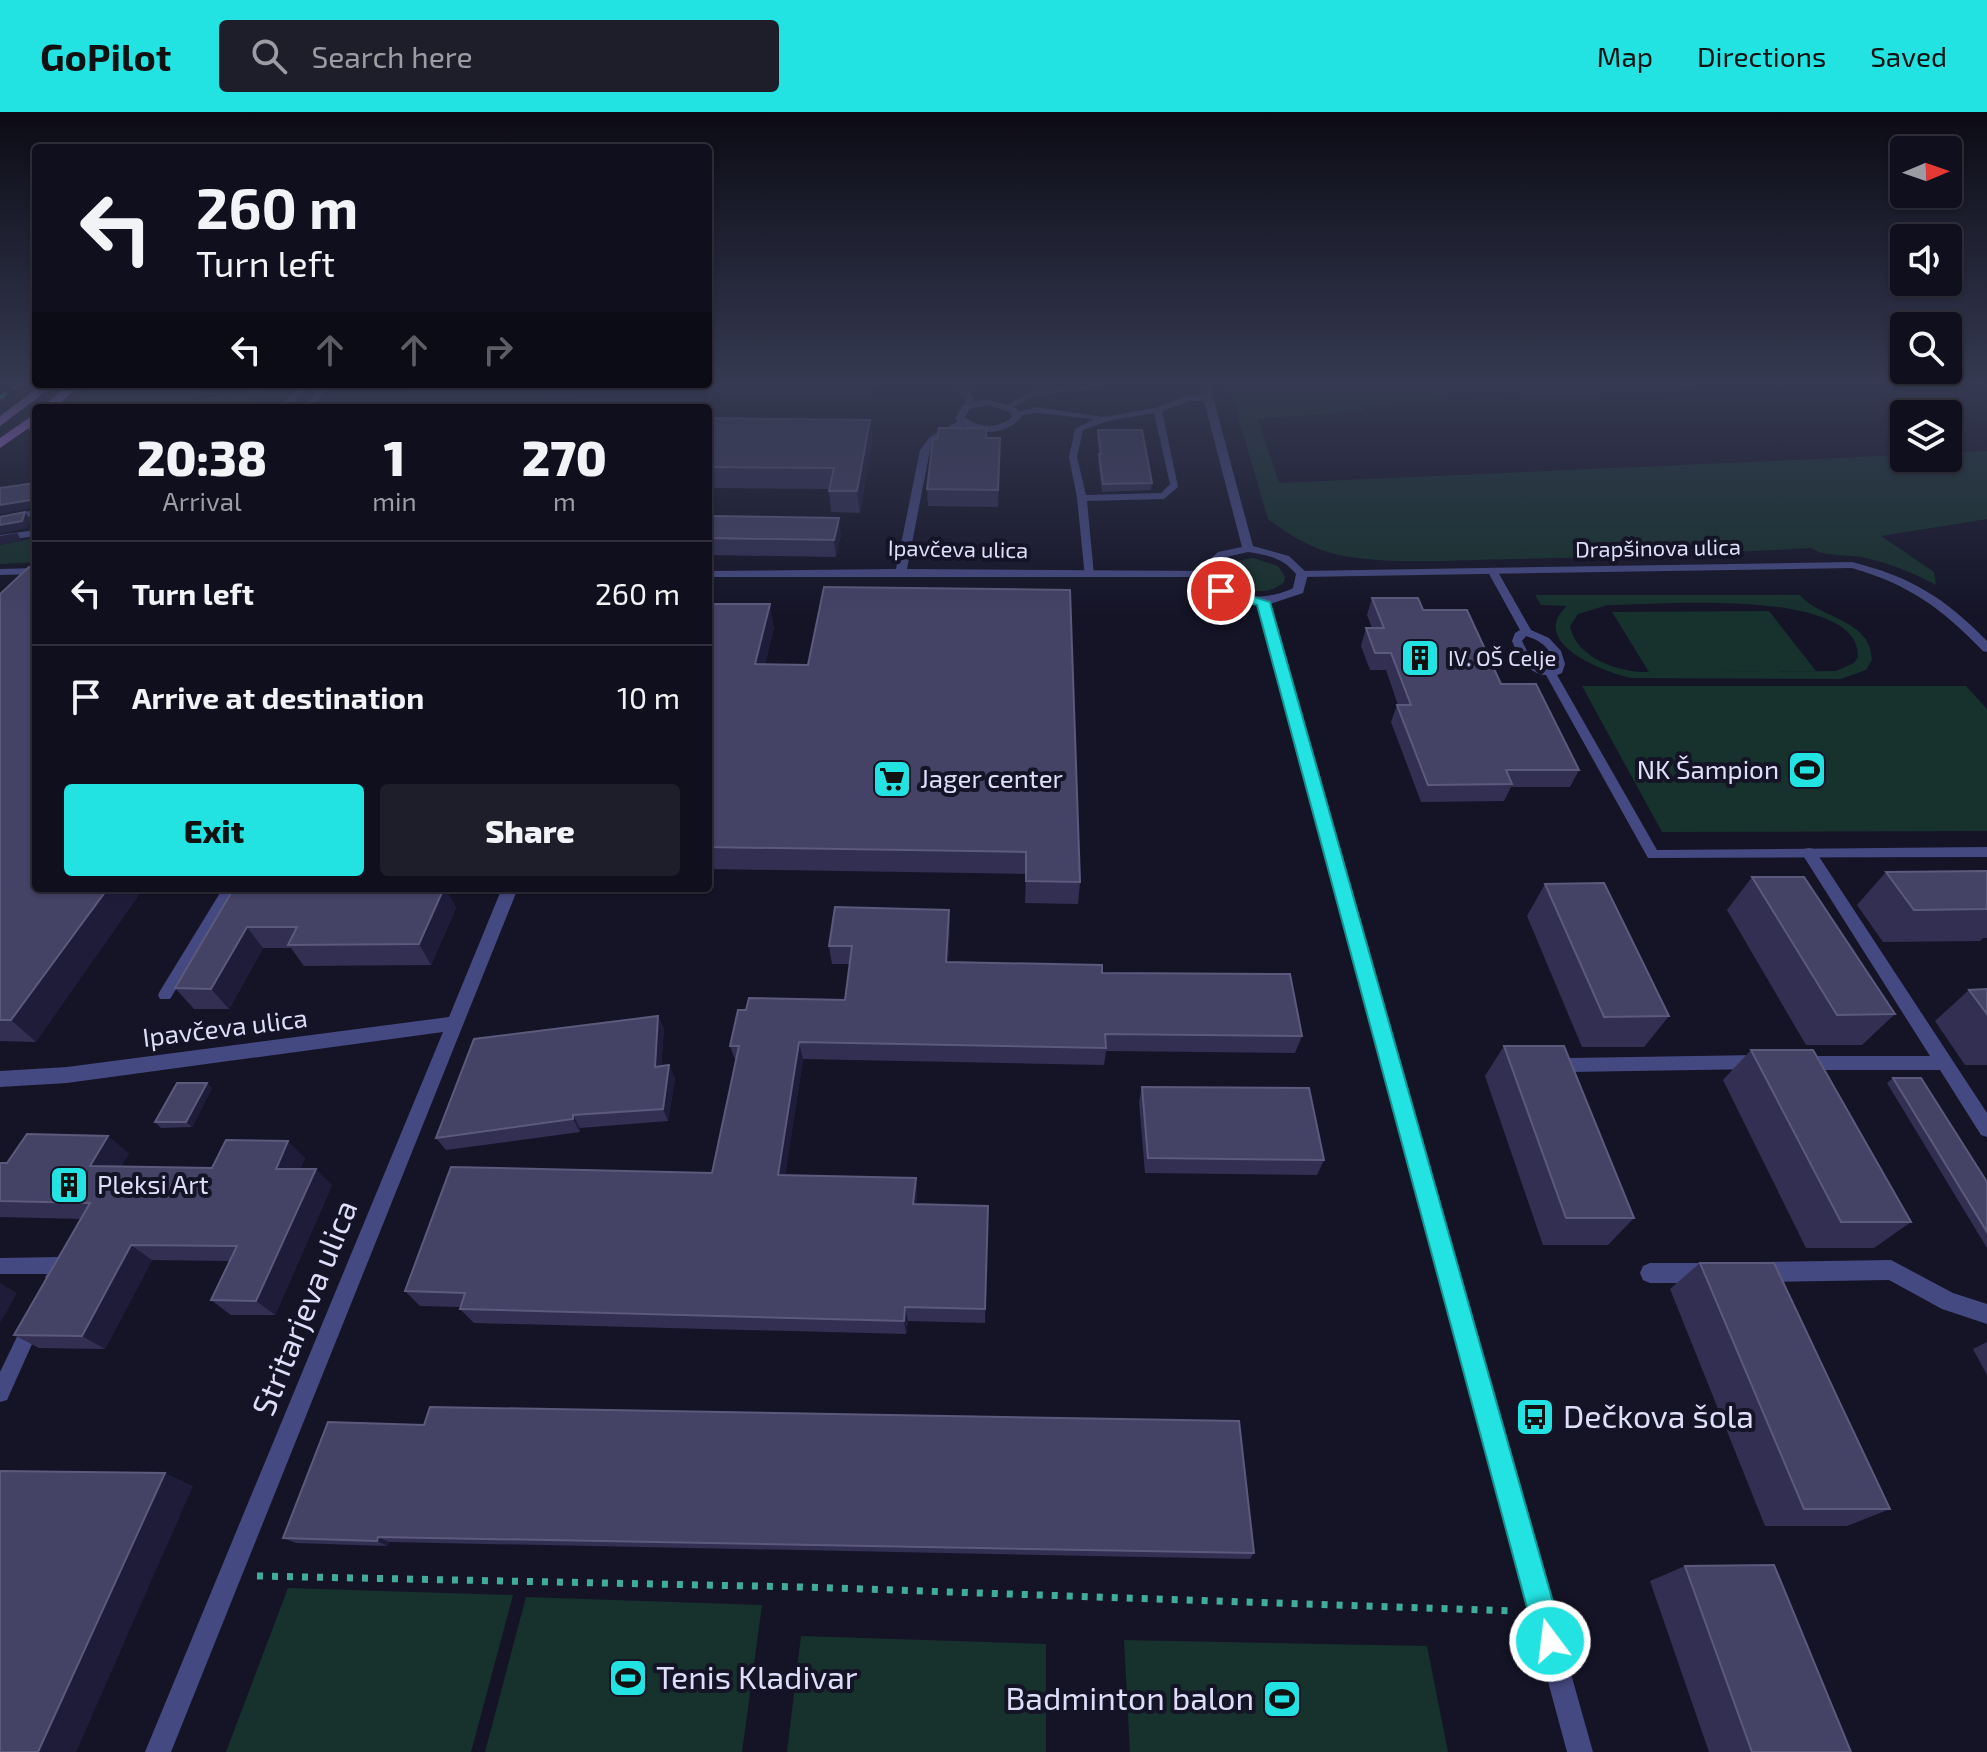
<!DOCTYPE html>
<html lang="en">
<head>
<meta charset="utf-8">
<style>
	:root { --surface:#100f1d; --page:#1e1d2a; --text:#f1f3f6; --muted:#9c9ca4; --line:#302f3b; --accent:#22e3e2 }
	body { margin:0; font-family:"Exo 2",sans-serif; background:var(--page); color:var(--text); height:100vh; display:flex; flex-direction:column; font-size:30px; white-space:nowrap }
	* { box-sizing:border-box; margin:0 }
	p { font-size:26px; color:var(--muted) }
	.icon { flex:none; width:44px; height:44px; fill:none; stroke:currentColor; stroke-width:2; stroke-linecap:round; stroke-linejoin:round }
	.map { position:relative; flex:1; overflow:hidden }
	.sheet { position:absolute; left:32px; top:292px; width:680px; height:488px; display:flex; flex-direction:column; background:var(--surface); border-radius:8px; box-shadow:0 2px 6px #0004,0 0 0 2px var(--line) }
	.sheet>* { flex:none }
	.guide { position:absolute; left:32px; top:32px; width:680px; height:244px; border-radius:8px; box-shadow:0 2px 6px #0004,0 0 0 2px var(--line); background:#100f1d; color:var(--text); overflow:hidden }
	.needle { width:52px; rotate:88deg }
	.tools { position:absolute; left:1890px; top:24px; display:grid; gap:16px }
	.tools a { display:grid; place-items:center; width:72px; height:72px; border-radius:8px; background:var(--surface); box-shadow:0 2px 6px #0004,0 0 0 2px var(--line); font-size:40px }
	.pin { position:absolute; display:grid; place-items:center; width:68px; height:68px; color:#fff; margin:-34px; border:4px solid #fff; border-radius:50%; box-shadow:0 2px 8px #0007 }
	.me { position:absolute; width:88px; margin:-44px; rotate:345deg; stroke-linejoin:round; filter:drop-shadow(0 0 6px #0008) }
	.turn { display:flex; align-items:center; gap:28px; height:168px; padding:0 32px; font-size:36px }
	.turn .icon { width:104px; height:104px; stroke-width:2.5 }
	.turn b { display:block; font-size:56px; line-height:68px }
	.lanes { display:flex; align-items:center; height:76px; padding:0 32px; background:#0003; justify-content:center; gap:40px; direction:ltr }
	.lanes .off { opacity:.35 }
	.eta { display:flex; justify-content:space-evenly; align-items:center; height:136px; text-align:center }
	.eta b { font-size:48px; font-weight:800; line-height:56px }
	.button { display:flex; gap:16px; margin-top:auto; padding:16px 32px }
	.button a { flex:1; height:92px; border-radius:8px; background:var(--accent); color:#111; font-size:32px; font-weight:800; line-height:92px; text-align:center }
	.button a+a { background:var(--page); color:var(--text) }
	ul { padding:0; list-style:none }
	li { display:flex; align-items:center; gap:24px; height:104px; padding:0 32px; border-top:2px solid var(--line) }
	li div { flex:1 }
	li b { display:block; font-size:30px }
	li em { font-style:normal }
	header { display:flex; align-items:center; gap:48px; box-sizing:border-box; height:112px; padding:0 40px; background:var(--accent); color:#111 }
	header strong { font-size:38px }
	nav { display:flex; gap:44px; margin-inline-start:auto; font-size:28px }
	.search { width:560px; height:72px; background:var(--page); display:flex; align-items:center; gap:20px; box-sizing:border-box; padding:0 28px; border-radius:8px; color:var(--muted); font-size:30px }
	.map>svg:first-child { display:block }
	.green { fill:#17312d; fill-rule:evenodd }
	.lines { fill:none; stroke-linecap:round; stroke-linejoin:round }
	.path { stroke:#40ad9b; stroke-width:7; stroke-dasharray:6 9; stroke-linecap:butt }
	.service { fill:#454981; fill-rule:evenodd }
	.minor { fill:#454981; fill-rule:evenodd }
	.tertiary { fill:#454981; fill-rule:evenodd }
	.primary { fill:#b273ed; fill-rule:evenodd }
	.rail { stroke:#22e3e2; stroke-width:4; stroke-dasharray:8 7; stroke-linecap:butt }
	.wall { fill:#322f53 }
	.shaded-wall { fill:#1f1c3a }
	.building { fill:#444265; stroke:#5c5a7c; stroke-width:2 }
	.route { fill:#22e3e2; stroke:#169493; stroke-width:2 }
	.labels { text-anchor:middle; stroke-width:8; stroke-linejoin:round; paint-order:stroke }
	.far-street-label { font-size:22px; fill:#dedefb; stroke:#151427 }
	.far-poi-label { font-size:22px; fill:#dedefb; stroke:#151427; text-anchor:start }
	.poi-label { font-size:26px; fill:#dedefb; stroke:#151427; text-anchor:start }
	.street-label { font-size:26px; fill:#dedefb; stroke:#151427 }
	.near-street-label { font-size:32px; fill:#dedefb; stroke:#151427 }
	.near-poi-label { font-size:32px; fill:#dedefb; stroke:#151427; text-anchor:start }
</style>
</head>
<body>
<header>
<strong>GoPilot</strong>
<div class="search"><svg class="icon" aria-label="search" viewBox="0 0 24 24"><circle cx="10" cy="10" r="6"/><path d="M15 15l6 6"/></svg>Search here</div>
<nav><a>Map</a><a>Directions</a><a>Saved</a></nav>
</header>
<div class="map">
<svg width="1987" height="1640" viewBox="0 0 1987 1640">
	<rect width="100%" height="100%" fill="#151427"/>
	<g class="green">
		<path d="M92 274H199L195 279 197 287 280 274 260 279 251 285V289L265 292 261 296H65Z"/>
		<path d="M1229 274H1697L1668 280 1561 284H1532L1494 279 1452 281 1439 287 1363 295 1365 299 1258 307 1279 371 1904 343V346H1948V341L1987 339V407L1881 424 1934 460 1936 473C1914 461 1891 452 1866 446 1850 442 1823 445 1811 436 1712 442 1613 445 1514 447 1458 448 1399 453 1344 444 1316 439 1290 424 1268 407Z"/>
		<path d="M36 426V450L0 452V433Z"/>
		<path d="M1253 446 1278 454 1285 465 1284 470C1268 485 1243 480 1228 467L1226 457 1236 449Z"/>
		<path d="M1535 483H1800C1820 507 1871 507 1872 548L1866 558 1841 567 1631 566C1603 560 1527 530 1567 494L1541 493ZM1608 493C1655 493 1860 474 1858 545L1854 551 1836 559 1708 560 1816 559 1769 499 1612 500 1649 560C1621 561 1576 547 1570 514L1578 502Z"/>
		<path d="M1582 574H1966L1987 597V719L1662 720Z"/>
		<path d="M288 1476 513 1483 471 1640H226Z"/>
		<path d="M526 1485 762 1493 742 1640H485Z"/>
		<path d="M801 1524 1046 1532V1640H787Z"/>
		<path d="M1124 1528 1427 1534 1448 1640H1130Z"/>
	</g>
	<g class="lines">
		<path class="path" d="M257 1464 802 1475 1514 1499"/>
		<g class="service">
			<path d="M320 274H328L317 290 373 291 377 294 375 296 308 294 307 292Z"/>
			<path d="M1080 274H1104L1100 276 1035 284 1012 296 1005 294 1030 280Z"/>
			<path d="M1190 283H1209L1213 286 1209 289H1191L1162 299 1178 375 1164 387 1087 389 1094 463 1085 465 1077 386 1069 345 1075 317 1094 307 1037 301 1016 304 1012 301 1037 295 1103 305 1155 296ZM1154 301 1170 372 1161 381 1086 383 1077 345 1083 318 1108 309Z"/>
			<path d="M36 398V404L0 410V404Z"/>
			<path d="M36 418V424L0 429V423Z"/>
			<path d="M1493 457 1498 460 1531 518 1549 526 1561 539 1565 552 1562 561 1557 563 1657 738 1987 735V745L1648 746 1546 563C1528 562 1518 544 1512 529L1515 521 1520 518 1488 460ZM1526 524C1542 529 1554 538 1553 556H1545L1529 543 1522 529Z"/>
			<path d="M223 776H237L170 887H160L158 883 160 879Z"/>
			<path d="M59 1145 65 1147 68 1153 60 1171 54 1174 48 1171 45 1165 47 1162H0V1146Z"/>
			<path d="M32 1203 38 1206 41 1212 7 1288 0 1290V1260L26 1206Z"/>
		</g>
		<g class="minor">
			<path d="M300 274H310L288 296H278Z"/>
			<path d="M956 274H966L975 290 987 287 1017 296 1022 305C1006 322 984 324 964 314L938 329 930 338 907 457 1208 459 1212 461V465H708V459L896 457 920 338 930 325 958 309 955 306 963 293 967 292ZM987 293 1010 300 1012 305C997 317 981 317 965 305L970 297Z"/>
			<path d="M27 308 35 310 36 324 32 323 25 310Z"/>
			<path d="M1852 450C1911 465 1944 485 1987 529V540L1983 539C1941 496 1910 473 1852 456L1302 465 1296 462 1302 459Z"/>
			<path d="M36 456V462L0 463V457Z"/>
			<path d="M1809 736 1814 737 1987 1001V1025L1981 1023 1940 958H1798L1792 956 1789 951 1792 946 1798 944H1930L1804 745 1801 741 1804 737Z"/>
			<path d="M502 776H518L171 1640H145L443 920 67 971 0 975V959L67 955 449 905Z"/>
			<path d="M1759 943 1765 945 1768 950 1765 955 1759 957 1569 960 1563 958 1560 953 1563 948 1569 946Z"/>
			<path d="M1891 1148 1953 1181 1987 1192V1212L1942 1197 1889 1168 1759 1170 1752 1167 1749 1160 1752 1153 1759 1150Z"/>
			<path d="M1650 1151H1708L1715 1154 1718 1161 1715 1168 1708 1171H1650L1643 1168 1640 1161 1643 1154Z"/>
		</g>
		<path class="tertiary" d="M1200 274H1210L1253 434 1289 444 1308 462 1303 481 1270 492 1593 1640H1567L1258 493C1233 492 1216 483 1202 463V455L1218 440 1242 435ZM1248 440C1268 443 1283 446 1296 462L1293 476C1272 488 1214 492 1214 456L1226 445Z"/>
		<g class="primary">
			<path d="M40 274H53L0 314V304Z"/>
			<path d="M67 274H80L54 296H41Z"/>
			<path d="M36 301V311L0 336V326Z"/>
		</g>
		<path class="rail" d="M0 286 16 274"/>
	</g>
	<g class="wall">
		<path d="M407 274H873L871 283 410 280Z"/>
		<path d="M708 306 870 308 872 328 860 401 831 400 829 377 708 376Z"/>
		<path d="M1098 318 1152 371 1151 378 1102 380 1098 349 1099 342 1097 326Z"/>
		<path d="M986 326H1000L998 395 928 394 927 377Z"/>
		<path d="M708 415 841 422 836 445 708 443Z"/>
		<path d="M0 482 36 930 0 929Z"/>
		<path d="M1372 486 1423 498 1501 572 1579 658 1570 675H1511L1504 689 1421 690 1391 610 1397 593H1398L1386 558H1370L1361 534 1366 516H1372L1367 503Z"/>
		<path d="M708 492 774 515 765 552 1080 770 1078 792 1025 791 1026 762 708 757Z"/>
		<path d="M1987 759V826H1983L1980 829 1883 830 1857 793 1886 760Z"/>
		<path d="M1752 765 1895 902 1862 933H1806L1727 798Z"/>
		<path d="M1545 772 1669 904 1644 935H1582L1527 804Z"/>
		<path d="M234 776H445L456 796 431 853 304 854 291 836H263L229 897H194L175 876Z"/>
		<path d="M949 798 950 816 948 850 1102 861 1302 924 1295 941 1106 939 1104 953 803 947 785 1063 916 1066 917 1082 916 1092 988 1094 985 1211 908 1209 906 1222 474 1211 460 1197 461 1195 420 1194 405 1179 712 1061 736 950 730 934 746 898 845 888 850 852H832L829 834Z"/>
		<path d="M1987 877V953H1965L1935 909 1969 878Z"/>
		<path d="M658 904 664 917 661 954 669 953 675 966 668 1009 580 1016V1020L446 1038 436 1026Z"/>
		<path d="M1504 934 1634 1106 1608 1133H1543L1485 964Z"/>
		<path d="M1751 938 1911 1110 1874 1136H1806L1723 968Z"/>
		<path d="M1893 966 1987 1070V1136L1887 971Z"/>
		<path d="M1142 975 1324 1048 1317 1063 1145 1061 1139 990Z"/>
		<path d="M212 976 192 1015 161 1016 155 1010Z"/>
		<path d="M129 1041 121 1054 212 1056 305 1046 300 1057 332 1073 275 1203H231L211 1188 230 1149 152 1148 105 1237 39 1236 14 1223 82 1107 0 1105V1051Z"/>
		<path d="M1700 1151 1890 1397 1847 1414H1765L1670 1177Z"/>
		<path d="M1987 1230V1263L1973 1237Z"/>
		<path d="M328 1310 1254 1441 1250 1447 389 1430 387 1434 296 1431 283 1426Z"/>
		<path d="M1685 1454 1851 1640H1709L1650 1469Z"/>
	</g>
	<g class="shaded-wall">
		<path d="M192 274H243L242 279 198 285Z"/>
		<path d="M870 308 872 328 860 401 857 379Z"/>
		<path d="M36 374V395L0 402V393Z"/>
		<path d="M25 400 31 408 27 416 0 422V413Z"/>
		<path d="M839 406 841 422 836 445 834 428Z"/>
		<path d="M17 421 22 429 0 433V424Z"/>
		<path d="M770 492 774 515 760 575 755 552Z"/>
		<path d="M108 776H144L36 930 11 908Z"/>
		<path d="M444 776H445L456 796 431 853 419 832Z"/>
		<path d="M949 798 950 816 947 868 946 850Z"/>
		<path d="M247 815 263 836 229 897 211 877Z"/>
		<path d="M658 904 664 917 660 968 655 955Z"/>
		<path d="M799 930 803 947 783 1079 778 1063Z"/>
		<path d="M669 953 675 966 668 1009 663 997Z"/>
		<path d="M207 971 212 976 192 1015 186 1010Z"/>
		<path d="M573 1003 580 1016V1020L573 1007Z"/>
		<path d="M108 1024 129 1041 111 1070 90 1054Z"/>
		<path d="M288 1029 305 1046 293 1073 276 1057Z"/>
		<path d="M316 1057 332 1073 275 1203 256 1189Z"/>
		<path d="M916 1066 917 1082 915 1108 913 1092Z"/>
		<path d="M131 1133 152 1148 105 1237 82 1224Z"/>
		<path d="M0 1171 17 1181 0 1211Z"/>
		<path d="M905 1195 908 1209 906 1222 904 1209Z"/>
		<path d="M165 1361 193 1374 76 1640H38Z"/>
		<path d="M378 1425 389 1430 387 1434 377 1429Z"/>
	</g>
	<g class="building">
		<path d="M708 306 870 308 857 379H829L834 356 708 355Z"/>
		<path d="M939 316H986V326H1000L998 378 927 377 933 327H937Z"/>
		<path d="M1098 318H1142L1152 371 1103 372 1099 342H1101Z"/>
		<path d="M36 371V374L30 388 0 393V376Z"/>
		<path d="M25 400 22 409 0 413V405Z"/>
		<path d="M712 404 839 406 834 428 708 426V415Z"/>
		<path d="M29 455H36V776H108L11 908H0V482Z"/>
		<path d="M824 475 1070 478 1080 770 1026 769V740L708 735V492H770L755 552 808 553Z"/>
		<path d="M1372 486H1418L1423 498H1467L1501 572H1536L1579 658H1506L1512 672 1428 673 1397 593H1411L1391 541H1375L1366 516H1384Z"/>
		<path d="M1987 759V797L1914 798 1886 760Z"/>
		<path d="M1752 765H1804L1895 902 1837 903Z"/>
		<path d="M1604 771 1669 904 1604 905 1545 772Z"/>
		<path d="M234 776H444L419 832 288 833 297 815H247L211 877 175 876Z"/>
		<path d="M835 795 949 798 946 850 1102 853V861L1290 862 1302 924 1105 922 1106 936 799 930 778 1063 916 1066 913 1092 988 1094 985 1197 905 1195 904 1209 460 1197 465 1181 405 1179 451 1055 712 1061 739 934H730L738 898H746L749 886 845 888 852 834H829Z"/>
		<path d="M1987 877V902L1969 878Z"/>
		<path d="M658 904 655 955 669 953 663 997 573 1003V1007L436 1026 474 927Z"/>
		<path d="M1504 934H1564L1634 1106H1566Z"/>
		<path d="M1751 938H1813L1911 1110H1841Z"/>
		<path d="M1893 966H1921L1987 1070V1120Z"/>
		<path d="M177 971H207L186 1010H155Z"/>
		<path d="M1142 975 1309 976 1324 1048 1148 1046Z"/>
		<path d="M27 1022 108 1024 90 1054 212 1056 226 1028 288 1029 276 1057H316L256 1189 211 1188 237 1134 131 1133 82 1224 14 1223 90 1091 0 1089V1051H7Z"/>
		<path d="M1700 1151H1774L1890 1397H1804Z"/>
		<path d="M430 1295 1239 1309 1254 1441 378 1425 377 1429 283 1426 328 1310 424 1313Z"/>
		<path d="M0 1359 165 1361 38 1640H0Z"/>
		<path d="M1774 1453 1851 1640H1752L1685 1454Z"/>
	</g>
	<linearGradient id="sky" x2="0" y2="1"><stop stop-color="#0c0b15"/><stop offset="0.54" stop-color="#353a52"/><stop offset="1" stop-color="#353a52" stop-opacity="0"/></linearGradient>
	<rect width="1987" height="503" fill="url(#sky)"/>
	<path class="route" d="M1216 476H1226L1270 490 1564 1529 1560 1539 1550 1543 1540 1539 1536 1529 1257 493 1216 481Z"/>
	<defs>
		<symbol id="building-square" viewBox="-11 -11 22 22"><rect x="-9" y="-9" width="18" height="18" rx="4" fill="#22e3e2" stroke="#151427"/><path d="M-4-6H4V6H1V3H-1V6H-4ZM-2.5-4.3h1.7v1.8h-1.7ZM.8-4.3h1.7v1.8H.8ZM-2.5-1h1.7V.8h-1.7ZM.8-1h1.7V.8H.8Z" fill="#111"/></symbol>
		<symbol id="stadium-square" viewBox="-11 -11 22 22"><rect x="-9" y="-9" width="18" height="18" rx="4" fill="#22e3e2" stroke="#151427"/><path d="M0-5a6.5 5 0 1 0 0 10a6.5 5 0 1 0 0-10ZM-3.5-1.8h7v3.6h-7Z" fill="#111"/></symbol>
		<symbol id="supermarket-square" viewBox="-11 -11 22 22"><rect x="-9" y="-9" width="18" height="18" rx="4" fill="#22e3e2" stroke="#151427"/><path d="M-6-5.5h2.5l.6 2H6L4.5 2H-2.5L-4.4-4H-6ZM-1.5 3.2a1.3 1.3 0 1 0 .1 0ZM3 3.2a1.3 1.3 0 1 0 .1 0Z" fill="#111"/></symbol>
		<symbol id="bus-square" viewBox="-11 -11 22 22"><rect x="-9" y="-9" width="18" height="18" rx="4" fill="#22e3e2" stroke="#151427"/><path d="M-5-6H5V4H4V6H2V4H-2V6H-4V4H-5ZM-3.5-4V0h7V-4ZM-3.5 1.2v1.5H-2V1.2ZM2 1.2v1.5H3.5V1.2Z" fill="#111"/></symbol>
	</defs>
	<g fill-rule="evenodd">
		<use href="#building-square" x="1398" y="524" width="44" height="44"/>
		<use href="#stadium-square" x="1785" y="636" width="44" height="44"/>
		<use href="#supermarket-square" x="870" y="645" width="44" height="44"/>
		<use href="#building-square" x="47" y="1051" width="44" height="44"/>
		<use href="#bus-square" x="1513" y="1283" width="44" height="44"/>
		<use href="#stadium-square" x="606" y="1544" width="44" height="44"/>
		<use href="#stadium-square" x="1260" y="1565" width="44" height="44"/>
	</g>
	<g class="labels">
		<g class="far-street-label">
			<text transform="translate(1658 436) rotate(-1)" y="8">Drapšinova ulica</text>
			<text transform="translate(958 437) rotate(1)" y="8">Ipavčeva ulica</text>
		</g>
		<g class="far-poi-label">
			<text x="1448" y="554">IV. OŠ Celje</text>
		</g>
		<g class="poi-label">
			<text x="1779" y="667" text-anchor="end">NK Šampion</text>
			<text x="920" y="676">Jager center</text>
			<text x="97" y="1082">Pleksi Art</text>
		</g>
		<g class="street-label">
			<text transform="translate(225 916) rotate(-7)" y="9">Ipavčeva ulica</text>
		</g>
		<g class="near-street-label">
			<text transform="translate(305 1196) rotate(-68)" y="11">Stritarjeva ulica</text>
		</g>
		<g class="near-poi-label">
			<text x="1563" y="1316">Dečkova šola</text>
			<text x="656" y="1577">Tenis Kladivar</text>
			<text x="1254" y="1598" text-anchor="end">Badminton balon</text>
		</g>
	</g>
</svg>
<div class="tools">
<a><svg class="needle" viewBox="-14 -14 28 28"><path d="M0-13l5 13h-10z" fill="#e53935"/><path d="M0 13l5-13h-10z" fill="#9c9ca4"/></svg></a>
<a><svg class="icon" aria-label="sound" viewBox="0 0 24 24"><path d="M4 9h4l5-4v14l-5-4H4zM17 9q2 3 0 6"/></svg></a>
<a><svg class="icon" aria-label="search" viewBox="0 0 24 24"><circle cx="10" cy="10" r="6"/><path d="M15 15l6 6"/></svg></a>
<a><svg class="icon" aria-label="layers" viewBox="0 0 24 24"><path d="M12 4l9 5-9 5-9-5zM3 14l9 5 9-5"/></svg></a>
</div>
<div class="pin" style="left:1221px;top:479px;background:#d93025"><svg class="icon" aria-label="arrive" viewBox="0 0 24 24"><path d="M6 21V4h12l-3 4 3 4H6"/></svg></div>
<svg class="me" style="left:1550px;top:1529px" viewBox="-20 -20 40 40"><circle r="17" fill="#22e3e2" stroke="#fff" stroke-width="3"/><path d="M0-11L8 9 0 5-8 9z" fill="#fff"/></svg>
<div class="guide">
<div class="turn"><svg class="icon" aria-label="left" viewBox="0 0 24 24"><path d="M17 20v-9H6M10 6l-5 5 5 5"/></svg><div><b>260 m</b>Turn left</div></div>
<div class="lanes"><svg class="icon" aria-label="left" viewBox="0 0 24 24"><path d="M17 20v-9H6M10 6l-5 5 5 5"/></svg><svg class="icon off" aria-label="ahead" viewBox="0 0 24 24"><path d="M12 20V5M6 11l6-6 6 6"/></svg><svg class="icon off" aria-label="ahead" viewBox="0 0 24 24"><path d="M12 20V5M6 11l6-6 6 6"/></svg><svg class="icon off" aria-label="right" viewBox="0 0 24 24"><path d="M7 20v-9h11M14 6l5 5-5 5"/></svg></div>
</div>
<section class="sheet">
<div class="eta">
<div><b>20:38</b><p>Arrival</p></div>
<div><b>1</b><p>min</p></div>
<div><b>270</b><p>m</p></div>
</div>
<ul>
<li><svg class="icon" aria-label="left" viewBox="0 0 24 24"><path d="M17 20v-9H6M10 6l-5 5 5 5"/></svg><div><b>Turn left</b></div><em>260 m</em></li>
<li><svg class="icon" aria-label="arrive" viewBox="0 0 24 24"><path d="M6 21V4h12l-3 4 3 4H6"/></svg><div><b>Arrive at destination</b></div><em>10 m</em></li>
</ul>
<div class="button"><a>Exit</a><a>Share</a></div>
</section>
</div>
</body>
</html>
